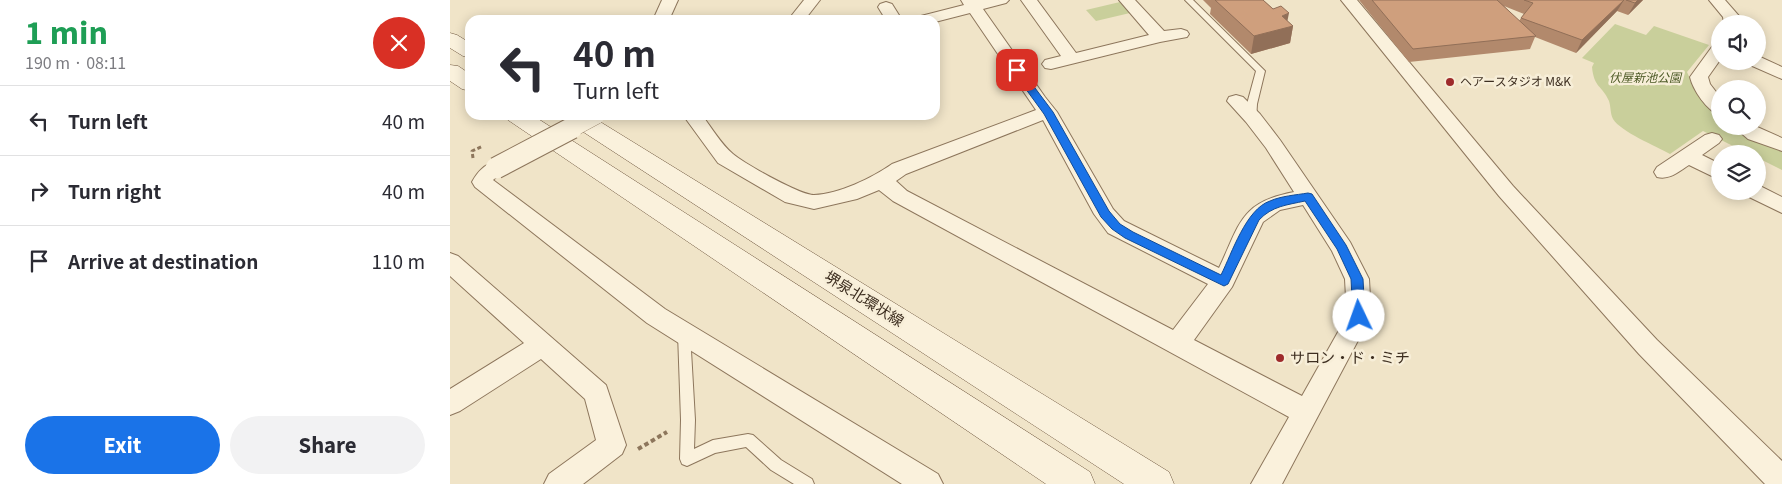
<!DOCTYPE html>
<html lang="en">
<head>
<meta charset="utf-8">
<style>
	:root { --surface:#fff; --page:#f2f2f3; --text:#2b2b33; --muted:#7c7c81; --line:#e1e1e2; --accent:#1a73e8 }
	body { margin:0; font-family:Georgia,"Noto Sans JP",serif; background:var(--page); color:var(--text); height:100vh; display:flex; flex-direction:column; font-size:19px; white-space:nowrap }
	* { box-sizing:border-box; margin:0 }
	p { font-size:16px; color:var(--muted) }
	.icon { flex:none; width:28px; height:28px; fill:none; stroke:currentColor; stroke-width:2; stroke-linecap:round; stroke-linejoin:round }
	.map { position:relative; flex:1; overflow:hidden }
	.drawer { display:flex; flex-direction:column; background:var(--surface); width:450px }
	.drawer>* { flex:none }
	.hud { position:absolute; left:15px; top:15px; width:475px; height:105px; border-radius:15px; box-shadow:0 2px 12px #0003; background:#fff; color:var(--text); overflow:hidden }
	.tools { position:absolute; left:1261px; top:15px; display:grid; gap:10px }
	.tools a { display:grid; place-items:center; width:55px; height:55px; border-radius:50%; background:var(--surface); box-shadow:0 2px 12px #0003; font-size:25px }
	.pin { position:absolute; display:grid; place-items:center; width:42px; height:42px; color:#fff; margin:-21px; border-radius:10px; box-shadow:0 2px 8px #0006 }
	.me { position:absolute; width:55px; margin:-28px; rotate:357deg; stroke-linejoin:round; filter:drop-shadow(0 0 4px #0008) }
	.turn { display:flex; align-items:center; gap:18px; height:105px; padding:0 25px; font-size:22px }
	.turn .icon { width:65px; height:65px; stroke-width:2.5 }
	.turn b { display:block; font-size:35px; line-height:42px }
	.round { display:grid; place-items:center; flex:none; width:52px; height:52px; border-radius:26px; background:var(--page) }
	.summary { display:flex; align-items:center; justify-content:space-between; height:85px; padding:0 25px }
	h1 { font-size:30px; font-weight:800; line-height:38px; color:#1e9e55 }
	.primary-button { display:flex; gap:10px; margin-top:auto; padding:10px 25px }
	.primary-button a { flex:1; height:58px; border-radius:30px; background:var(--accent); color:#fff; font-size:20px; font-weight:800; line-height:58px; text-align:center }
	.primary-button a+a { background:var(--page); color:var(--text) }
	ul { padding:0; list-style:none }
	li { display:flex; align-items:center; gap:15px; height:70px; padding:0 25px; border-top:1px solid var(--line) }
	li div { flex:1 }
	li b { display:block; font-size:19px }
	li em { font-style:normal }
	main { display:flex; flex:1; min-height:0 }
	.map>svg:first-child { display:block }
	.green { fill:#c9cf9b }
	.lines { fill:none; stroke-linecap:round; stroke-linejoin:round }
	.service-casing { stroke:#8d765c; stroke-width:2 }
	.minor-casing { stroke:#8d765c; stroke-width:2 }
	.secondary-casing { stroke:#6f573f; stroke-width:1 }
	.path-far1 { stroke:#8d765c; stroke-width:3; stroke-dasharray:4 2.5; stroke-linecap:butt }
	.path { stroke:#8d765c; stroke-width:4; stroke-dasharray:4.5 3; stroke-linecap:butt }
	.service { fill:#faf1dc; fill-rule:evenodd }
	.minor { fill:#faf1dc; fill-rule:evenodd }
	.secondary { fill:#faf1dc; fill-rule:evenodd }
	.minor-bridge-far1-casing { stroke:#8d765c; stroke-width:19; stroke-linecap:butt }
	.minor-bridge-casing { stroke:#8d765c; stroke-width:23; stroke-linecap:butt }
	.minor-bridge-far1 { stroke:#faf1dc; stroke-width:18 }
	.minor-bridge { stroke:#faf1dc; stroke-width:21 }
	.wall { fill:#b2896c; fill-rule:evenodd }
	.shaded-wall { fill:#916f58 }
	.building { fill:#cf9f7d; stroke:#916f58 }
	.route { fill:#1a73e8; stroke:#114b97 }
	.poi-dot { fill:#9e2a2b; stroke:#f7eed8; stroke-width:2 }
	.labels { text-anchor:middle; stroke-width:5; stroke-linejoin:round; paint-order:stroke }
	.far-park-label { font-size:12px; font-style:italic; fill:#4d5a26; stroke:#f7eed8 }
	.far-poi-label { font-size:12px; fill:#3d2e20; stroke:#f7eed8; text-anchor:start }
	.street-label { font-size:15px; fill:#3d2e20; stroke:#f7eed8 }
	.poi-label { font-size:15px; fill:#3d2e20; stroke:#f7eed8; text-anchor:start }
</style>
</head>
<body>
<main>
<section class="drawer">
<div class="summary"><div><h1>1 min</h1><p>190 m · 08:11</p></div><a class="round" style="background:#d93025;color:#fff"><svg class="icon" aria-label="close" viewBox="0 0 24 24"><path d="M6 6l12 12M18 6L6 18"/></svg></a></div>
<ul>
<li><svg class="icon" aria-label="left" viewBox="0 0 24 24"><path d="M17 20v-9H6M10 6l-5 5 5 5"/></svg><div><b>Turn left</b></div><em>40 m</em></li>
<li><svg class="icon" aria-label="right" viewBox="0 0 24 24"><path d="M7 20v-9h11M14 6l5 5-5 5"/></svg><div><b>Turn right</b></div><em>40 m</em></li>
<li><svg class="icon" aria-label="arrive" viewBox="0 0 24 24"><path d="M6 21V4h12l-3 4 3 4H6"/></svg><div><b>Arrive at destination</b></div><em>110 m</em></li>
</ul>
<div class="primary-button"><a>Exit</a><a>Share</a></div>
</section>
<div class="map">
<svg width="1332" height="484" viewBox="0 0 1332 484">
	<rect width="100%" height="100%" fill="#f0e4c8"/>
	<g class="green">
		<path d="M670 2 680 13 646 21 636 10Z"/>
		<path d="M1165 24 1196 35 1204 26 1259 45 1237 72C1245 92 1270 105 1270 126H1284L1332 150V170L1308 158V154H1299L1253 131 1220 154C1206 146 1171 132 1163 119 1160 113 1161 107 1159 101 1152 85 1144 88 1142 67L1144 63 1132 58Z"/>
	</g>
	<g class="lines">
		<defs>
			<g id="service">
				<path d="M735 0H743L815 71 807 104 806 120 803 121 798 118 797 104 806 71Z"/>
				<path d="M234 328 238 329 240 333 245 420 244 449 263 440 298 434 303 435 331 460 362 479 364 484H344L321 470 296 447 265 453 237 466 232 464 230 459 231 420 228 333 230 329Z"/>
			</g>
			<g id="minor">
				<path d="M212 0H228L219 20H203Z"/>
				<path d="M354 0H370L356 18H344L342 15Z"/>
				<path d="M511 0H559L556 3 533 9 595 97 607 112 663 209 674 221 769 268C790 224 790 202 844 192L816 148 796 122 777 101 779 97 786 95 793 97 810 114 830 140 900 242 919 279 921 316 832 484H801L839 417 443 201 429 190 407 199 364 209 335 202 268 163 233 115H252C261 127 271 144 283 154 295 164 350 195 364 195 389 194 422 178 442 164L586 110 520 13 485 22V20H465L467 17 514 5ZM593 120 644 214 658 233 758 284 723 330 457 191 446 181 456 174ZM853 205 882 251 895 279 897 316 852 396 744 340 782 287 813 222 830 210Z"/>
				<path d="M571 0H587L626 53 699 35 669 0H685L714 31 731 29 737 31 739 34 737 37 710 42 601 69 595 68 592 64 595 60 611 56Z"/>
				<path d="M891 0H907L1063 186 1207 340 1332 461V484H1315L1189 354 1049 196Z"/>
				<path d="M1259 0H1275L1289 16 1290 24H1274L1273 17Z"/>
				<path d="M436 2 442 4 452 20H436L428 7 430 4Z"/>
				<path d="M1270 43V60L1258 77 1260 84 1270 97V115C1257 111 1243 90 1240 77L1264 44Z"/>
				<path d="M1308 56 1332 67V79L1300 65 1298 61H1308Z"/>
				<path d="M1283 126H1305L1332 138V151L1298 139Z"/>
				<path d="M1262 133 1269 135 1272 139 1269 143 1252 155 1270 164V180L1239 165C1228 172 1220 180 1207 177L1204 172 1207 167 1255 135Z"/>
				<path d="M46 161 53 163 56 168 43 180 215 309 488 474 493 484H452L197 323 25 187 22 182C28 171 34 165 46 161Z"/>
				<path d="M1308 185 1332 197V213L1297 196 1294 191H1308Z"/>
				<path d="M0 253 8 256 156 385 176 445 172 454 133 484H94L99 474 146 440 135 399 91 359 10 411 0 415V389L74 343 0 276Z"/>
			</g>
			<g id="secondary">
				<path d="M0 33 7 35 20 43V58L13 56 0 48Z"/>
				<path d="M0 65 8 66 20 74V91L12 89 0 81Z"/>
				<path d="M54 115H82L640 472 645 484H596L58 120Z"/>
				<path d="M111 115H139L719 472 724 484H674L115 120Z"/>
			</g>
		</defs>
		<use href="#service" class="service-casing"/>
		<use href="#minor" class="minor-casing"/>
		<use href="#secondary" class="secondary-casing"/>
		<path class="path-far1" d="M23 158 22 151 33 146"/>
		<path class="path" d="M188 449 217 432"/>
		<use href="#service" class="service"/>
		<use href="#minor" class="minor"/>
		<use href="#secondary" class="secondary"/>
		<defs>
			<path id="minor-bridge-far1" d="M120 129 146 115"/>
			<path id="minor-bridge" d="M46 168 122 128"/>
		</defs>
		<use href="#minor-bridge-far1" class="minor-bridge-far1-casing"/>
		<use href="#minor-bridge" class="minor-bridge-casing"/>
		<use href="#minor-bridge-far1" class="minor-bridge-far1"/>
		<use href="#minor-bridge" class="minor-bridge"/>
	</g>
	<g class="wall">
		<path d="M753 0H813L843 26 840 43 801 54 760 14 761 8Z"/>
		<path d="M909 0H1193L1178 15 1167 11 1126 53 1085 37 1080 49 959 62ZM1054 6 1074 14 1071 18 1069 21Z"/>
	</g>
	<g class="shaded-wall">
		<path d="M1174 0 1167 11 1126 53 1132 40Z"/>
		<path d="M1188 0H1193L1178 15 1185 3Z"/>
		<path d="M839 13 836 28 843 26 840 43 801 54 804 36 832 16Z"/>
	</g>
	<g class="building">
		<path d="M765 0H813L823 9 831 6 839 13 832 16 843 26 804 36Z"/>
		<path d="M922 0H1047L1086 36 963 49Z"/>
		<path d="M1074 0H1174L1132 40 1071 18 1083 3Z"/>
		<path d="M1176 0H1188L1185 3Z"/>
	</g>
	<path class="route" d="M567 67 570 68 603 112 659 211 670 224 683 232 771 275C782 253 796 209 820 201 831 196 846 195 858 193L862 194 896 245 913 279 915 316 913 319H904L903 316 901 279 887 249 855 201C837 205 822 206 809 220L778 284 774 286 675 238 662 229 651 217 594 114 562 70Z"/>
	<g class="poi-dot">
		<circle cx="1000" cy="82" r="5"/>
		<circle cx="830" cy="358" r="5"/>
	</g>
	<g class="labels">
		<g class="far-park-label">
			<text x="1195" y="82">伏屋新池公園</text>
		</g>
		<g class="far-poi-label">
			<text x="1010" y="86">ヘアースタジオ M&amp;K</text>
		</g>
		<g class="street-label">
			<text transform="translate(414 299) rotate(32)" y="5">堺泉北環状線</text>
		</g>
		<g class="poi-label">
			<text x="840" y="363">サロン・ド・ミチ</text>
		</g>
	</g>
</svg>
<div class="tools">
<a><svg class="icon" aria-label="sound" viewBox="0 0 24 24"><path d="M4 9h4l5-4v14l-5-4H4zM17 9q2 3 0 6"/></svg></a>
<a><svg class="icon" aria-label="search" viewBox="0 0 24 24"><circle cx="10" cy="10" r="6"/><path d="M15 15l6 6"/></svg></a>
<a><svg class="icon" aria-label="layers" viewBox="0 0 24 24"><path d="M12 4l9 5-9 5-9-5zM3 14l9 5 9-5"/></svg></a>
</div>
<div class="pin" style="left:567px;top:70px;background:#d93025"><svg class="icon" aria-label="arrive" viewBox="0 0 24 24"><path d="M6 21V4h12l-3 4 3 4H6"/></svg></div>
<svg class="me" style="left:909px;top:316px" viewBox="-20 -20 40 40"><circle r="19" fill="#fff"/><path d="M0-13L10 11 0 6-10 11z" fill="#1a73e8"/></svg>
<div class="hud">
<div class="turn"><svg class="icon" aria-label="left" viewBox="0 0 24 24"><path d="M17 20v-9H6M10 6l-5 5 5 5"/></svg><div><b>40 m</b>Turn left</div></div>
</div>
</div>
</main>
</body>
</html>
